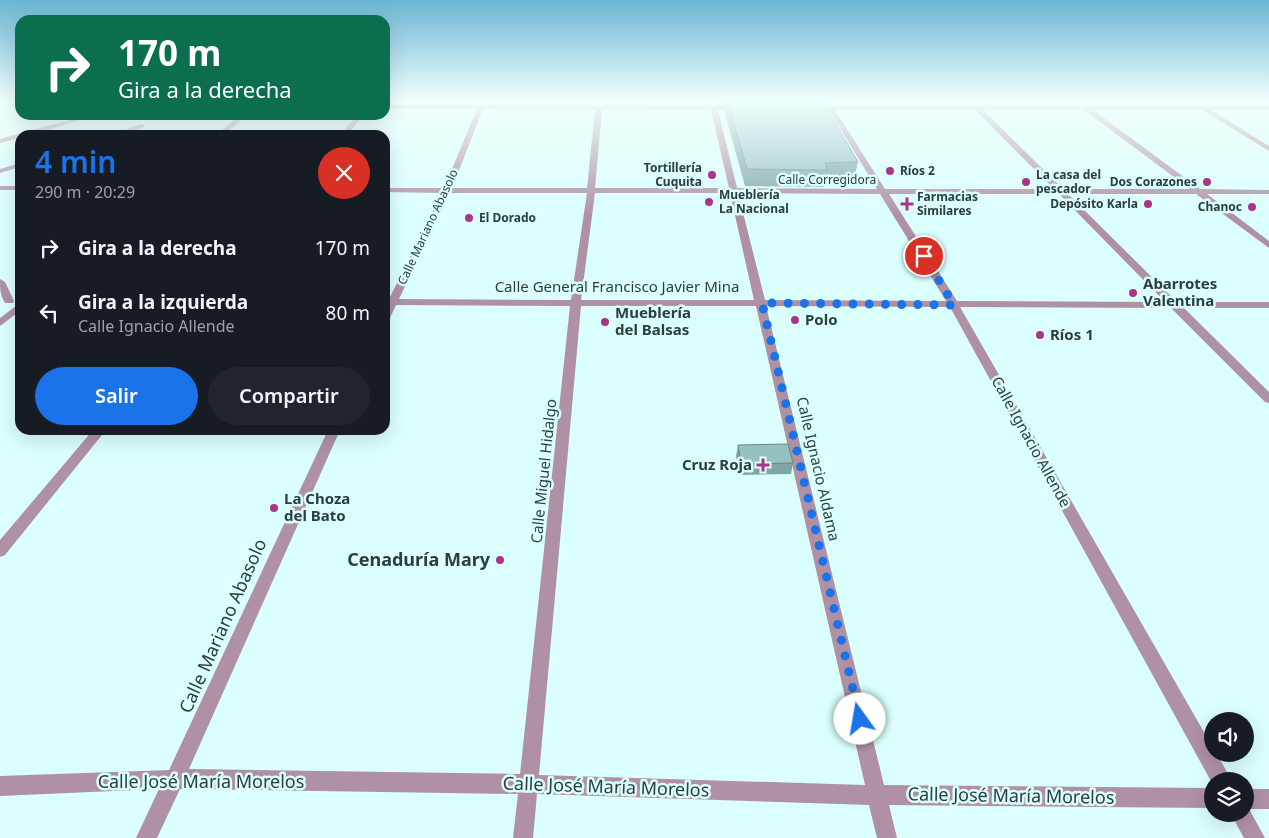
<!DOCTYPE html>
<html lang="es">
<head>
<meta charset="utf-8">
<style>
	:root { --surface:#171b24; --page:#20242c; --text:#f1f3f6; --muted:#9ea1a6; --accent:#1a73e8 }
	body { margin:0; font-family:"Noto Sans",sans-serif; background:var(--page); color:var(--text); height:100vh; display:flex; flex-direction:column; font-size:19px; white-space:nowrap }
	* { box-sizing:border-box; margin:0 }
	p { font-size:16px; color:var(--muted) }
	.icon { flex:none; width:28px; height:28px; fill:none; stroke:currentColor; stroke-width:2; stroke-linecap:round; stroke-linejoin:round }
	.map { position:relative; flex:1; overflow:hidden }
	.panel { position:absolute; left:15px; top:130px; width:375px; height:305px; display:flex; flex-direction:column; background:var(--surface); border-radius:15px; box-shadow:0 5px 20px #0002 }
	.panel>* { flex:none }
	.top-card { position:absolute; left:15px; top:15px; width:375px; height:105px; border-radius:15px; box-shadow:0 5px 20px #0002; background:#0b6e4f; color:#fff; overflow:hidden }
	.tools { position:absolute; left:1204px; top:712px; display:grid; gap:10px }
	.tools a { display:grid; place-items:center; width:50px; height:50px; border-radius:50%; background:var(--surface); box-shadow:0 5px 20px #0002; font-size:25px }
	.pin { position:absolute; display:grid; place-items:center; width:42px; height:42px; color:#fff; margin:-21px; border:2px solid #fff; border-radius:50%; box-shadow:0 1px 5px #0007 }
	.me { position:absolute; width:55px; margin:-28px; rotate:347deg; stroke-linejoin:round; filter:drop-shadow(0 0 4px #0008) }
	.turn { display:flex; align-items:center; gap:18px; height:105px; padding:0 20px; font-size:22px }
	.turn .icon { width:65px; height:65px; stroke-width:2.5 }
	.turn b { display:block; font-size:35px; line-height:42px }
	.round { display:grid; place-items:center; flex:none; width:52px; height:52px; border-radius:26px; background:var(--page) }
	.headline { display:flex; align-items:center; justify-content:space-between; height:85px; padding:0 20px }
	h1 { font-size:30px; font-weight:600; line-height:38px; color:var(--accent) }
	.primary-button { display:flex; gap:10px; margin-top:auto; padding:10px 20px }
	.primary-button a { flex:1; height:58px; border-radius:30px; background:var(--accent); color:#fff; font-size:20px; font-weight:600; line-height:58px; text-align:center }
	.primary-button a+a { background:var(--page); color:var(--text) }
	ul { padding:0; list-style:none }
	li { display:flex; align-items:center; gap:15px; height:65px; padding:0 20px }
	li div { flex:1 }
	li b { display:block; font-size:19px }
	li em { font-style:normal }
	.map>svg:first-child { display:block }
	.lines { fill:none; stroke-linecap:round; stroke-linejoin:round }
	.minor { fill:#af91a3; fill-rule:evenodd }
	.wall { fill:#80a6a4 }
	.building { fill:#95c1bf; stroke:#688786 }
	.route { stroke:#1a73e8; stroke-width:9; stroke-dasharray:0 16.2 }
	.poi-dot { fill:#ab3489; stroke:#dbfffc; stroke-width:2 }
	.labels { text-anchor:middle; stroke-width:5; stroke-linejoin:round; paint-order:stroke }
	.far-poi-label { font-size:12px; font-weight:bold; fill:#2c3e3d; stroke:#dbfffc; text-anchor:start }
	.far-street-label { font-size:12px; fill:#2c3e3d; stroke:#dbfffc }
	.poi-label { font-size:15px; font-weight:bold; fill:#2c3e3d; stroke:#dbfffc; text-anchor:start }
	.street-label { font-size:15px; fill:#2c3e3d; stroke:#dbfffc }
	.near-poi-label { font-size:18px; font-weight:bold; fill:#2c3e3d; stroke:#dbfffc; text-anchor:end }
	.near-street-label { font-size:18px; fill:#2c3e3d; stroke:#dbfffc }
</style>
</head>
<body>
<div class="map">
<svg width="1269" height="838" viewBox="0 0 1269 838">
	<rect width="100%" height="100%" fill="#dbfffc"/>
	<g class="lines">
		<g class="minor">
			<path d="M739 100H749L730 106 745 108 744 109 718 110 737 188 877 189 829 110 807 109 806 108 809 106H1269V110H1211L1269 146V151L1202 110H1093L1200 189 1269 190V194H1207L1269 241V248L1196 194H1068L1177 302H1269V308H1184L1269 392V403L1265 402 1171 308 960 307 1212 746V754H1217L1232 781H1212V783L950 307 766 306 884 785 1212 788V808L889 805 897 838H877L869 805 537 794 533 838H513L518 794 180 789 157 838H136L159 789 0 796V776L169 770 328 430H340L189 769 520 774 570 306 396 305 389 320 385 321V299H389L442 193 385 192V188H444L477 109H385V105L714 106ZM483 109 595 110 587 188H452ZM602 110H711L729 188H595ZM835 110H975L1054 189H885ZM983 110H1084L1190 189H1063ZM450 193H587L571 300 399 299ZM595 193H730L754 300H581ZM738 193 880 194 946 301 765 300ZM889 194H1059L1165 302 957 301ZM581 306H756L865 785 539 775Z"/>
			<path d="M87 115H97L31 135H20V138L0 143V139Z"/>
			<path d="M240 115H247L224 135H216Z"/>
			<path d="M357 115H363L348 135H340Z"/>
			<path d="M142 124 145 126 144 127 122 135H111Z"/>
			<path d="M20 163V167L0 173V169Z"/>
			<rect x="0" y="186" width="20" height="4"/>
			<path d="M0 279 5 282 14 301 13 303H5C0 295 0 289 0 279Z"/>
			<path d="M20 303V311L0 326V318Z"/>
			<path d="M93 430H106L5 555 0 557V540Z"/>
			<path d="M1245 789H1269V809H1249L1265 838H1244L1231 814H1245Z"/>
		</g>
	</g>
	<g class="wall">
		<path d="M727 100 858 162 854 179H825L824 187 745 186 725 114Z"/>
		<path d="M738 445 793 463 791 474 740 475 736 456Z"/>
	</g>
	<g class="building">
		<path d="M727 100H822L858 162 825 163 827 170 747 169Z"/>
		<path d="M788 444 793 463 741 464 738 445Z"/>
	</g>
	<linearGradient id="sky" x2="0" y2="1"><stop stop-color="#6ab5d2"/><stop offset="0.46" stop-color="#effffe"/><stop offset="1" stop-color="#effffe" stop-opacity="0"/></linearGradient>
	<rect width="1269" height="217" fill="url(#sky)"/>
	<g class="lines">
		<path class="route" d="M860 719 762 303 954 305 924 256"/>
	</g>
	<g class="poi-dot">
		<circle cx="890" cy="171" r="5"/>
		<circle cx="712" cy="175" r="5"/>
		<circle cx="1026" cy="182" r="5"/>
		<circle cx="1207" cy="182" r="5"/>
		<circle cx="709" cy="202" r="5"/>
		<path d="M904.5 196.5h5v5h5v5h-5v5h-5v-5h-5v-5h5z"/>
		<circle cx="1148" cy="204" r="5"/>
		<circle cx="1252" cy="207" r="5"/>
		<circle cx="469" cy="218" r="5"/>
		<circle cx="1133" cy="293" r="5"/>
		<circle cx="795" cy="320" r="5"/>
		<circle cx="605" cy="322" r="5"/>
		<circle cx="1040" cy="335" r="5"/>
		<path d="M760.5 457.5h5v5h5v5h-5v5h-5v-5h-5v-5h5z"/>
		<circle cx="274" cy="508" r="5"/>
		<circle cx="500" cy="560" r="5"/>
	</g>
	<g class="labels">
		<g class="far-poi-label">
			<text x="702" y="172" text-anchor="end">Tortillería<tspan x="702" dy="14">Cuquita</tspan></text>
			<text x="900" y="175">Ríos 2</text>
			<text x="1036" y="179">La casa del<tspan x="1036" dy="14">pescador</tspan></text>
			<text x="1197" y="186" text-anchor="end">Dos Corazones</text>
			<text x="719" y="199">Mueblería<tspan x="719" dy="14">La Nacional</tspan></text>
			<text x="917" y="201">Farmacias<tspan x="917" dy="14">Similares</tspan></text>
			<text x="1138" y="208" text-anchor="end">Depósito Karla</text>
			<text x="1242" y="211" text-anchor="end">Chanoc</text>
			<text x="479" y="222">El Dorado</text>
		</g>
		<g class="far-street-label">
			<text x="827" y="184">Calle Corregidora</text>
			<text transform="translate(428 227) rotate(-65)" y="4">Calle Mariano Abasolo</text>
		</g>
		<g class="poi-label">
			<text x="1143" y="289">Abarrotes<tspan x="1143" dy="17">Valentina</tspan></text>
			<text x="615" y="318">Mueblería<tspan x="615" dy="17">del Balsas</tspan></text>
			<text x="805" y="325">Polo</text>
			<text x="1050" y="340">Ríos 1</text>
			<text x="752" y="470" text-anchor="end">Cruz Roja</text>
			<text x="284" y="504">La Choza<tspan x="284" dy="17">del Bato</tspan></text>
		</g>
		<g class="street-label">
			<text x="617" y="292">Calle General Francisco Javier Mina</text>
			<text transform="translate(1031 442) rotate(61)" y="5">Calle Ignacio Allende</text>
			<text transform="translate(818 469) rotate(77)" y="5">Calle Ignacio Aldama</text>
			<text transform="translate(544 471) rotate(-84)" y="5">Calle Miguel Hidalgo</text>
		</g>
		<g class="near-poi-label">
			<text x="490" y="566">Cenaduría Mary</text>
		</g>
		<g class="near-street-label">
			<text transform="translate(223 626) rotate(-66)" y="6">Calle Mariano Abasolo</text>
			<text x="201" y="788">Calle José María Morelos</text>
			<text transform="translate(606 787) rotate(2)" y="6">Calle José María Morelos</text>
			<text transform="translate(1011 796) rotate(1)" y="6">Calle José María Morelos</text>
		</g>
	</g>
</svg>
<div class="tools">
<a><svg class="icon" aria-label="sound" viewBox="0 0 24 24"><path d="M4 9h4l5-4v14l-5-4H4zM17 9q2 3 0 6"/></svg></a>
<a><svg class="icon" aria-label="layers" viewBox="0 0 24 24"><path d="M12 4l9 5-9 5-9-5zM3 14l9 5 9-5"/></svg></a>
</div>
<div class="pin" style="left:924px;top:256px;background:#d93025"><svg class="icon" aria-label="arrive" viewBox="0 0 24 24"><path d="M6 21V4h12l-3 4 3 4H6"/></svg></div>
<svg class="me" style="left:860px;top:719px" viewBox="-20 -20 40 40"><circle r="19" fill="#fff"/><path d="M0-13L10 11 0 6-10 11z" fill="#1a73e8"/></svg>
<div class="top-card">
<div class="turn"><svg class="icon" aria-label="right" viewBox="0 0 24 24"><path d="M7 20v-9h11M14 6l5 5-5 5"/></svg><div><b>170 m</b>Gira a la derecha</div></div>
</div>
<section class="panel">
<div class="headline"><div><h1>4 min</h1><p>290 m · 20:29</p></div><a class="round" style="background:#d93025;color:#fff"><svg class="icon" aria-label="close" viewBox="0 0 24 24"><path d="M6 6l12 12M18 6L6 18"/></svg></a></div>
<ul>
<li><svg class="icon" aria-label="right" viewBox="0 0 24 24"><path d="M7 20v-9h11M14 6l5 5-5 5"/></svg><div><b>Gira a la derecha</b></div><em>170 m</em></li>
<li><svg class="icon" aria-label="left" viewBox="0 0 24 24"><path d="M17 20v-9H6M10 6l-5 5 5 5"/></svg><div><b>Gira a la izquierda</b><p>Calle Ignacio Allende</p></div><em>80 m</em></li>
</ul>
<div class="primary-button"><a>Salir</a><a>Compartir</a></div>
</section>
</div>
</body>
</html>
